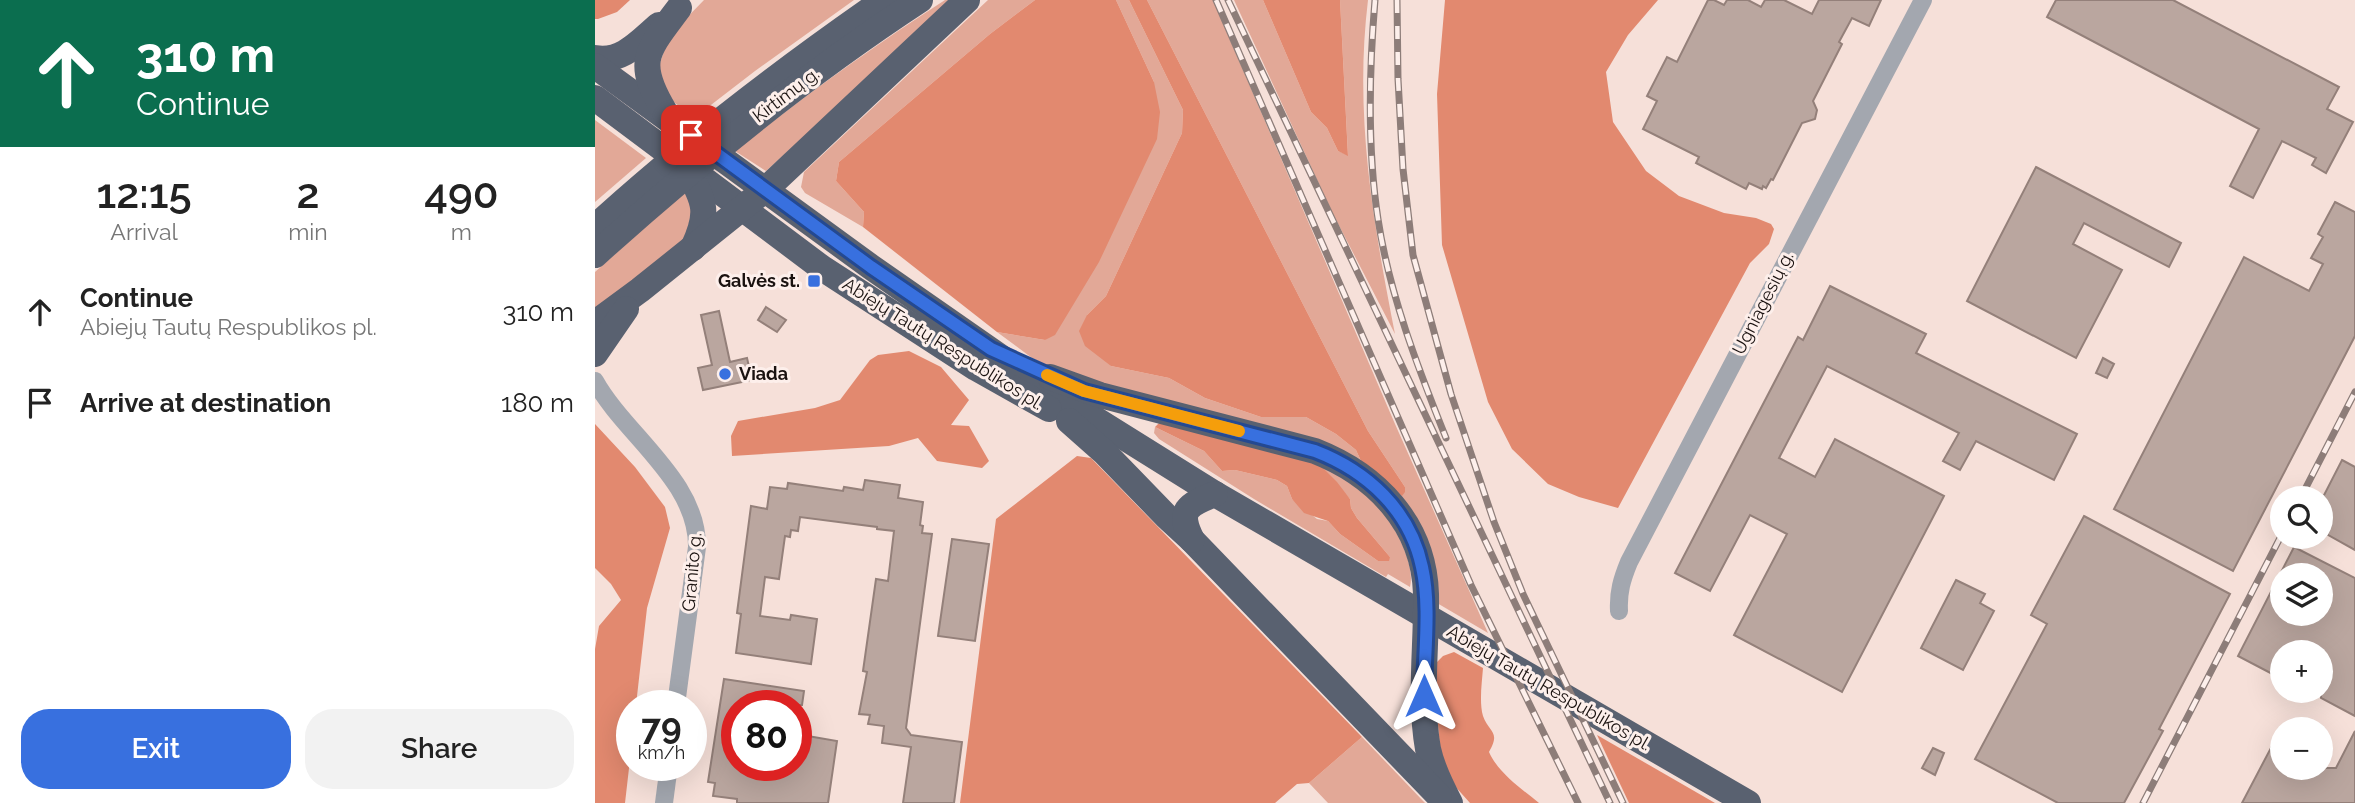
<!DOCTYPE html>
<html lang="en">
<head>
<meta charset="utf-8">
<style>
	:root { --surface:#fff; --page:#f2f2f2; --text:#222; --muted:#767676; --accent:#3870df }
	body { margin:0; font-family:Raleway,sans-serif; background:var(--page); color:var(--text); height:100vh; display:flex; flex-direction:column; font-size:26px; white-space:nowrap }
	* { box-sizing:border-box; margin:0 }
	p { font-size:23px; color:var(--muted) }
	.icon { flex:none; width:38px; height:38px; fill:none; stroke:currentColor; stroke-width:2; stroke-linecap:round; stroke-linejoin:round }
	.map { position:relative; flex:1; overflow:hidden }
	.details { display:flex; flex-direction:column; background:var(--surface); width:595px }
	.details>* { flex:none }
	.guide { background:#0b6e4f; color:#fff; overflow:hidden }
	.controls { position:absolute; left:1675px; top:486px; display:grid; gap:14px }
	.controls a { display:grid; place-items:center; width:63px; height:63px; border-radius:50%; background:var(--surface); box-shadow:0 7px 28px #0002; font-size:35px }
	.speed { position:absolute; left:21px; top:690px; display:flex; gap:14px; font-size:35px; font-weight:700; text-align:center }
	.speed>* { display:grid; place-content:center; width:91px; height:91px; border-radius:50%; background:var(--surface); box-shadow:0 7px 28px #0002; line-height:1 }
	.speed small { font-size:18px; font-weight:400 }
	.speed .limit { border:10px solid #d22; background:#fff; color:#111 }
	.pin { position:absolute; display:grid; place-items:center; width:60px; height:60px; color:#fff; margin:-30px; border-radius:14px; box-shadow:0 4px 10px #0006 }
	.me { position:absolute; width:77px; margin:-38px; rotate:0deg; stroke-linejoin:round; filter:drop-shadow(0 0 5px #0008) }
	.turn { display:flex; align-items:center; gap:24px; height:147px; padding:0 21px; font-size:32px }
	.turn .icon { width:91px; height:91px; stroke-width:2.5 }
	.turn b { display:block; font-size:49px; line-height:60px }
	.eta { display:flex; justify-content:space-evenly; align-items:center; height:119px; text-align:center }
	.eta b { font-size:42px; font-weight:600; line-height:49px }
	.primary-button { display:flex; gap:14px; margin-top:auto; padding:14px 21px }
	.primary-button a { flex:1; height:80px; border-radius:28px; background:var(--accent); color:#fff; font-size:28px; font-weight:600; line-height:80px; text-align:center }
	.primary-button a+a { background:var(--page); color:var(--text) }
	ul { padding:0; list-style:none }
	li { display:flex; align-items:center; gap:21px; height:91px; padding:0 21px }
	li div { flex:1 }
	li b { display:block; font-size:26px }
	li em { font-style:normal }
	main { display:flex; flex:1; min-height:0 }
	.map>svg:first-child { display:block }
	.green { fill:#e2a897 }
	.forest { fill:#e2896f }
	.building { fill:#baa69f; stroke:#94807a; stroke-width:2; fill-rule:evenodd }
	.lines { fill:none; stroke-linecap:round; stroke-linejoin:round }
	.minor { stroke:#a3a7af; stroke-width:18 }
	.highway { stroke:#596170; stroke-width:26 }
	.rail-casing { stroke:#8d7d79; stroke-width:7 }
	.rail { stroke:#fdefeb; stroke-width:4.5; stroke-dasharray:13; stroke-linecap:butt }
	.route-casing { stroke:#244991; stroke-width:18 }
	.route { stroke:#3870df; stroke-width:12 }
	.slow { stroke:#f59e0b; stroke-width:12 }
	.poi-dot { fill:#3870df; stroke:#fdefeb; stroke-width:2.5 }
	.labels { text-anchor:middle; stroke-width:6; stroke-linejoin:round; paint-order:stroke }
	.street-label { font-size:18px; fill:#1a1210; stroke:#fdefeb }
	.poi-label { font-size:18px; font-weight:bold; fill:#1a1210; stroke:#fdefeb; text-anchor:end }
</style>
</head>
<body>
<main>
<section class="details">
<div class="guide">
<div class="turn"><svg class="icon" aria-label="ahead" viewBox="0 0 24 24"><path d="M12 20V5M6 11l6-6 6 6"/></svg><div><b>310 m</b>Continue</div></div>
</div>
<div class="eta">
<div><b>12:15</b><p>Arrival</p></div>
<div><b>2</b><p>min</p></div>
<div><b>490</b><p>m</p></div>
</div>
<ul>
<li><svg class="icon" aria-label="ahead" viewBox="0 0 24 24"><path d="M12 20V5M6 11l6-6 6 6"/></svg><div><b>Continue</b><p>Abiejų Tautų Respublikos pl.</p></div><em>310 m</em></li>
<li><svg class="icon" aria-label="arrive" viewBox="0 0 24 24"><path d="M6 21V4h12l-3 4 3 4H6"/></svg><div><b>Arrive at destination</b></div><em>180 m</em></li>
</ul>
<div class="primary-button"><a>Exit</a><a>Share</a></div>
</section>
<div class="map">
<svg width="1760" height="803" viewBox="0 0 1760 803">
	<rect width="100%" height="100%" fill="#f6e0d9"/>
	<g class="green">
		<path d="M109 0H259L160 71 99 118 70 95 60 78 74 36Z"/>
		<path d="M350 0H361L171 171 140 151C208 97 277 47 350 0Z"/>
		<path d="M393 0H440L395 34 244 162 241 181 269 212 268 227 210 193 206 187 209 172Z"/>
		<path d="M521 0H534L588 110 587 133 511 296 492 315 516 366 574 378 610 398 666 417H711L741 434 761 450 766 461 463 371 437 358 402 332 450 340 559 82Z"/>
		<path d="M552 0H618L800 424 893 633 842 603 801 494 810 487 773 431Z"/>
		<path d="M639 0H668L716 112 732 128 743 151 753 155 745 0H773C759 115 778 222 800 334L737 212Z"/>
		<path d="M0 120 51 158 0 202Z"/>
		<path d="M91 190 99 199 91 238 0 316V272Z"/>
		<path d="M560 427 609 451 627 471 640 470 682 480 692 486 697 499 722 519 733 521 745 534 783 561 795 557 762 518 756 508 755 499 723 463C737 471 753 478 766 488 789 506 822 558 815 587L793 574 791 577 659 499 564 439 559 433Z"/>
		<path d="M767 737 830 803H733L714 783Z"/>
	</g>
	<g class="forest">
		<path d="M0 0H35L22 12 3 19H0Z"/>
		<path d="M440 0H521L559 82 565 112 562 139 504 262 460 335 450 340 402 332 268 227 269 212 241 181 244 162 395 34Z"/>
		<path d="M534 0H552L773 431 810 487V492L807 496 766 461 761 450 741 434 711 417H666L610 398 574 378 516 366 490 346 484 331 492 315 511 296 587 133 588 110Z"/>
		<path d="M668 0H745L753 156 743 151 732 128 716 112Z"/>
		<path d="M850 0H1063L1033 35 1011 72 1018 122 1051 171 1084 196 1129 213 1161 218 1176 224 1179 229 1174 244 1155 263 1023 508 984 497 953 484 917 449 893 402 847 245 842 94Z"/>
		<path d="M314 351 346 367 374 400 356 425 374 426 394 461 387 468 342 461 323 438 294 446 137 456 136 436 143 421 220 408 245 400 275 360 283 355Z"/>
		<path d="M565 422 723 463 742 482 755 499 756 508 762 518 795 557 794 561H783L745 534 733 521 709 513 697 499 692 486 682 480 640 470 627 471 609 451 560 427Z"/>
		<path d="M0 424 40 467 70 507 75 528 52 608 41 705H37V742L30 803H0V649L4 626 26 600 16 584 0 568Z"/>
		<path d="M482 456 496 458 767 737 714 783 702 784 680 803H365L401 519Z"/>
		<path d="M859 652 888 668C887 682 884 702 888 716 894 733 906 731 894 752 904 774 927 789 944 803H875L858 784 846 760 838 666 848 656Z"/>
		<path d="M1002 735 1120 803H1034Z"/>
	</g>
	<g class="building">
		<path d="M1113 0H1119L1129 5 1132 0H1153L1166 7 1170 0H1189L1217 14 1224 0H1286L1274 26 1257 18 1244 42 1247 44 1218 101 1222 110 1220 119 1207 123 1178 180 1176 179 1171 188 1168 186 1167 189 1154 183 1151 189 1101 163 1104 157 1048 129 1062 101 1052 96 1072 57 1082 62Z"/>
		<path d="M1461 0H1578L1744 87 1732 109 1758 122 1731 173 1717 165 1721 158 1687 141 1658 198 1635 186 1664 129 1452 17Z"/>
		<path d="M1441 167 1586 243 1574 267 1489 223 1478 244 1527 270 1481 358 1372 301Z"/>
		<path d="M1740 202 1760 212V336L1638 571 1519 509 1649 257 1714 291 1728 264 1716 258 1728 237 1723 234Z"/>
		<path d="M1235 286 1331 334 1321 353 1482 434 1459 480 1381 441 1365 470 1348 461 1364 433 1232 366 1184 458 1220 477 1240 439 1349 496 1247 692 1139 635 1192 534 1155 515 1115 591 1080 573 1203 337 1208 340Z"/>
		<path d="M171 307 191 320 182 332 163 320Z"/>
		<path d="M124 311 135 362 152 358 157 380 108 390 103 368 117 365 106 315Z"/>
		<path d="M1508 358 1519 364 1512 378 1501 373Z"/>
		<path d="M1747 460 1760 467V550L1726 531V501Z"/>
		<path d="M270 480 305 485 303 498 328 502 325 525 328 526 327 533 337 534 311 728 316 735 367 742 359 803H308L316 747 287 743 289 726 273 724 275 715 264 714 272 672 268 671 281 579 293 581 299 531 282 529V527L205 517 203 531 196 530 195 537 190 536 184 579 170 577 165 616 195 620 196 615 222 619 216 664 141 653 146 614 142 613 156 506 172 509 175 487 192 489 193 483 248 491 249 487 268 490Z"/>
		<path d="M1489 516 1635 594 1564 729 1568 731 1529 803H1463L1380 759 1452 624 1436 615Z"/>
		<path d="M357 539 394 544 380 641 343 636Z"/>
		<path d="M1699 547 1760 578V716L1726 698V653H1687V679L1643 656ZM1687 576H1726V614H1687Z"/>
		<path d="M1361 580 1390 594 1385 603 1399 611 1368 670 1326 648Z"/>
		<path d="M129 679 209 691 207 705H142V765H201V734L242 741 233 803H142V799L118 796 120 783 113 782Z"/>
		<path d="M1760 731V803H1647L1678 744 1687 749V768H1741Z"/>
		<path d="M1338 748 1349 753 1340 775 1327 768Z"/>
	</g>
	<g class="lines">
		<g class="minor">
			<path d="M0 381C30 435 103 481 102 547L81 705"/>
			<path d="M1024 611C1023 592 1027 579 1034 562L1328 0"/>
			<path d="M69 803 74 765"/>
		</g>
		<g class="highway">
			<path d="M0 58C27 63 45 41 64 25"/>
			<path d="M0 66 276 267 447 386 620 494 1153 803"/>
			<path d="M0 98 227 268 381 368 454 409"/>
			<path d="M70 112C39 61 52 51 84 8"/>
			<path d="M92 170C111 202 114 214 98 248"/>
			<path d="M0 227C91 144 188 70 289 0"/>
			<path d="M0 255C103 162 209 76 325 0"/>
			<path d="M0 323 45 290 171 189 372 0"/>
			<path d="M0 354 31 309"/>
			<path d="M455 377 505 395 720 451C781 475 829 524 831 594 832 645 824 698 833 749 837 768 846 786 855 803"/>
			<path d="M474 421 509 452 572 517 597 540 844 796"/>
			<path d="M597 540C582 510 592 505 620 494"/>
		</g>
		<defs>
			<g id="rail">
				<path d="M621 0 876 585 983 803"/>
				<path d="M633 0 1015 803"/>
				<path d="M780 0C774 72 772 147 783 219 794 293 823 368 851 438"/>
				<path d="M802 0 803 79 808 169 818 255 856 394 899 522 928 594 1028 803"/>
				<path d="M1705 499 1760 392"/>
				<path d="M1548 803 1687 534"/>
			</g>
		</defs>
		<use href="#rail" class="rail-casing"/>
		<use href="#rail" class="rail"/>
	</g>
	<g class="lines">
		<defs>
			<path id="route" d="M96 135 276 267 396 349 489 391 720 451C772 471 815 510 827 567 836 607 829 655 829 696"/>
		</defs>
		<use href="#route" class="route-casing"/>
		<use href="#route" class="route"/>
		<path class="slow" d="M452 375 489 391 644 431"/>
	</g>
	<g class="poi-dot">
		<rect x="212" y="274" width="14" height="14" rx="3.5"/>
		<circle cx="130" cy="374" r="7"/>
	</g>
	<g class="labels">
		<g class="street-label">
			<text transform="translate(191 95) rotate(-37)" y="6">Kirtimų g.</text>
			<text transform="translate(1168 303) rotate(-63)" y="6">Ugniagesių g.</text>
			<text transform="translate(348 344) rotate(32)" y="6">Abiejų Tautų Respublikos pl.</text>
			<text transform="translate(97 572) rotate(-85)" y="6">Granito g.</text>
			<text transform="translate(954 688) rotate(30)" y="6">Abiejų Tautų Respublikos pl.</text>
		</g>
		<g class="poi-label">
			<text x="205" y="287">Galvės st.</text>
			<text x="144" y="380" text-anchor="start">Viada</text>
		</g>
	</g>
</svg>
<div class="controls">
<a><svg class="icon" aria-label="search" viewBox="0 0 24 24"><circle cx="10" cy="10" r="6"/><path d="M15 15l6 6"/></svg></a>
<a><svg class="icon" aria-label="layers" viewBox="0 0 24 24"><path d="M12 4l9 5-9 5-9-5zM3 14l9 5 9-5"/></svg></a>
<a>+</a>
<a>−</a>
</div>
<div class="speed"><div>79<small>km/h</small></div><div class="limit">80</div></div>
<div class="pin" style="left:96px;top:135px;background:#d93025"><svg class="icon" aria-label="arrive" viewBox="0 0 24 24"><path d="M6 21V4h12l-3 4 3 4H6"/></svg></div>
<svg class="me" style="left:829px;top:696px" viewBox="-20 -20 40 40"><path d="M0-17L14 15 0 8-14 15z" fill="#3870df" stroke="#fff" stroke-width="4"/></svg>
</div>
</main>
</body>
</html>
